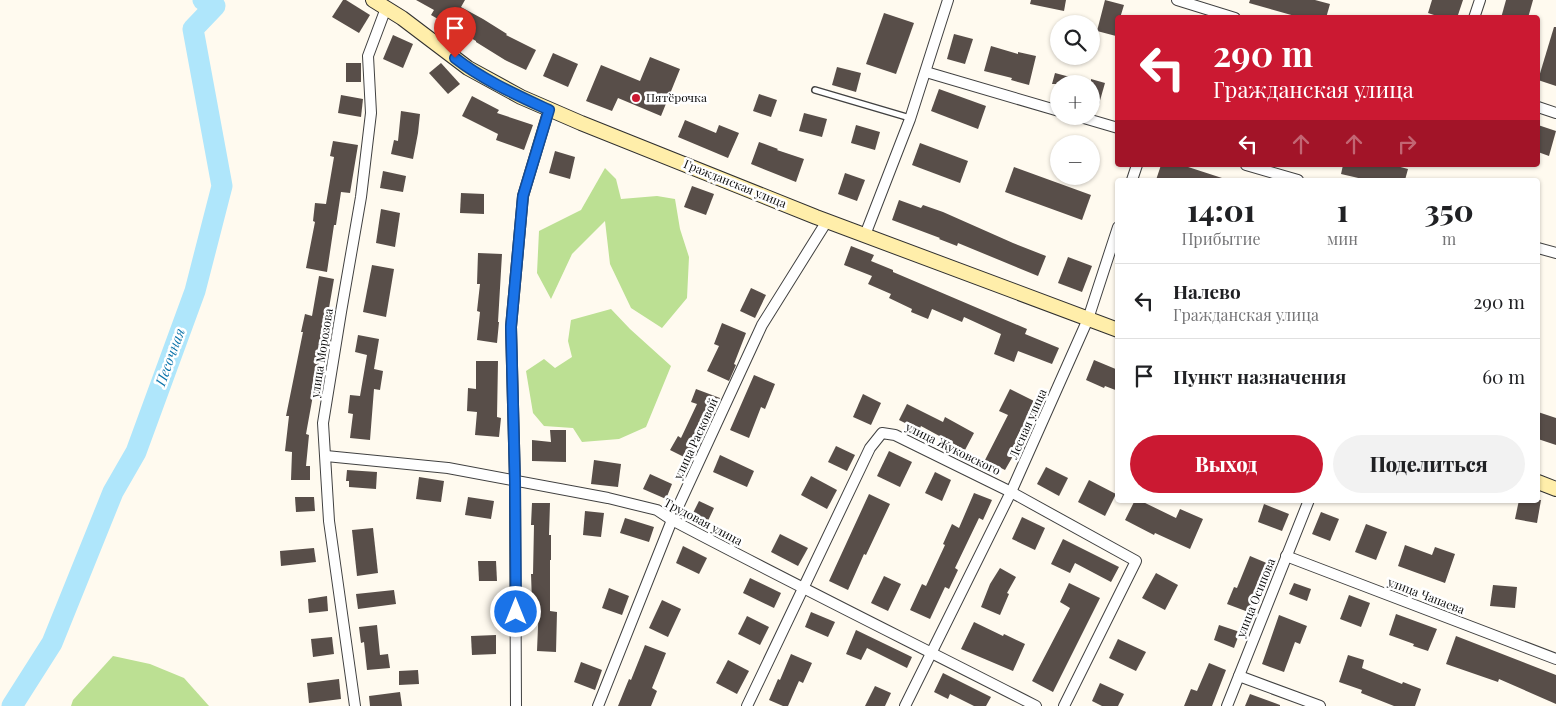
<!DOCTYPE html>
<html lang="ru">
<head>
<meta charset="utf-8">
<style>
	:root { --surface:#fff; --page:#f2f2f2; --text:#202124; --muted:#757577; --line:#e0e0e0; --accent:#cb1932 }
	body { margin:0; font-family:"Playfair Display",serif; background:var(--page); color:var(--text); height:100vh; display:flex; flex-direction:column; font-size:19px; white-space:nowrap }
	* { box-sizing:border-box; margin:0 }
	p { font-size:16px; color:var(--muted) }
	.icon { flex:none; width:28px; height:28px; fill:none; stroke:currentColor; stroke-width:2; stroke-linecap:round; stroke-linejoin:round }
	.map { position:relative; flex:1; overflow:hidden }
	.drawer { position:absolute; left:1115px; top:178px; width:425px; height:325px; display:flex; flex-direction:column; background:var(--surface); border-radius:5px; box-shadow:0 1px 4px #0004 }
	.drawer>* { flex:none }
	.guide { position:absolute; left:1115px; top:15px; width:425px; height:152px; border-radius:5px; box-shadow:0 1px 4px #0004; background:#cb1932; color:#fff; overflow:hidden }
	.buttons { position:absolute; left:1050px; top:15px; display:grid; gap:10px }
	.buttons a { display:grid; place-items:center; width:50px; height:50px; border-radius:50%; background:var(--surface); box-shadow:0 1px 4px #0004; font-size:25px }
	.pin { position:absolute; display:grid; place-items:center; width:42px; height:42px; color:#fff; margin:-51px -21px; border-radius:50% 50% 50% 0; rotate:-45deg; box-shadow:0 0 5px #0007 }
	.pin .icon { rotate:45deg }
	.me { position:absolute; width:55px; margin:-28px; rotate:0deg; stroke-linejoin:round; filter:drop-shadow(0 0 4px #0008) }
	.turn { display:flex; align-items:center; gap:18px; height:105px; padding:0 15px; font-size:22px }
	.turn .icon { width:65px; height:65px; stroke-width:2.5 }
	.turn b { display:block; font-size:35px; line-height:42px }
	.lanes { display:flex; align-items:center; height:48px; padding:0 15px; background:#0003; justify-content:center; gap:25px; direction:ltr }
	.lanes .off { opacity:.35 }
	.eta { display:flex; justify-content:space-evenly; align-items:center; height:85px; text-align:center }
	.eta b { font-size:30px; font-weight:800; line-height:35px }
	.button { display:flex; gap:10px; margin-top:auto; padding:10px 15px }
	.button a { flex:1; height:58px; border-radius:30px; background:var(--accent); color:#fff; font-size:20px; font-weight:800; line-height:58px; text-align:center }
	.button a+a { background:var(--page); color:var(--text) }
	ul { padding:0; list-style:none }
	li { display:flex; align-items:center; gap:15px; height:75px; padding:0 15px; border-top:1px solid var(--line) }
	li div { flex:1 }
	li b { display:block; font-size:19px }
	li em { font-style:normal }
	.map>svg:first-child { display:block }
	.forest { fill:#bce093 }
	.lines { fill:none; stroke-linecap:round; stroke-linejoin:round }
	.river { stroke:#afe6fb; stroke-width:21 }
	.building { fill:#584e49 }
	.lane-casing { stroke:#414141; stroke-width:8 }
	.street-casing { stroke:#414141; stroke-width:12 }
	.secondary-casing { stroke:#303030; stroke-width:16 }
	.lane { stroke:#fff; stroke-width:5 }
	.street { stroke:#fff; stroke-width:10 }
	.secondary { stroke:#fea; stroke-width:14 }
	.route-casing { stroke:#114b97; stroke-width:12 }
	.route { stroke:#1a73e8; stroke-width:9 }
	.poi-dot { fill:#cb1932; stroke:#fff; stroke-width:2 }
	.labels { text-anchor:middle; stroke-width:5; stroke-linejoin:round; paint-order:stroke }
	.poi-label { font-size:12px; fill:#0e0e0e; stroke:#fff; text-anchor:start }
	.street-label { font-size:12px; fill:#0e0e0e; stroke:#fff }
	.water-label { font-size:14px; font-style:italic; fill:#0c74ab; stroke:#fff }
</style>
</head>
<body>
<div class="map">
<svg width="1556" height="706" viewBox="0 0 1556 706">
	<rect width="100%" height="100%" fill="#fffaef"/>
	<g class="forest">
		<path d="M605 168 616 179 621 199 657 196 675 199 680 229 689 257 687 298 662 328 631 308 610 264 605 221 572 254 551 299 537 273 539 231 581 210Z"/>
		<path d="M611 309 630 329 671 366 646 427 619 439 582 442 573 428 544 426 533 413 526 371 544 359 555 368 572 357 568 341 571 320Z"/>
		<path d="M113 656 150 664 184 678 209 706H71L73 700Z"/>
	</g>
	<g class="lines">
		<path class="river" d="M12 706 52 643 113 492 136 452 195 291 222 186 193 29 215 6 203 0"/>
	</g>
	<g class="building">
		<path d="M343 0H346L370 15 359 33 332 17Z"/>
		<path d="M416 0H465L461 7 483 19 507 34 506 35 536 50 526 70 505 60 476 42V41L431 15 434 10Z"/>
		<path d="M1031 0H1066L1064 11 1030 4Z"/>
		<path d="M1105 0 1124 5 1120 18H1118V29L1116 36 1097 31Z"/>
		<path d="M1250 0H1315L1330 4 1326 18H1302L1249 3Z"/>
		<path d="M1432 0H1463L1457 18H1443L1428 13Z"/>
		<path d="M1506 0H1533L1528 18H1501Z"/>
		<path d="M884 13 914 23 896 74 866 64Z"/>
		<path d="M1554 27H1556V86L1538 80Z"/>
		<path d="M954 34 973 39 965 64 947 59Z"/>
		<path d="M393 35 413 44 403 68 383 59Z"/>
		<path d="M991 46 1018 54V52L1036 56 1029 85 1011 80 1012 78 984 71Z"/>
		<path d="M553 53 578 64 568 87 543 76Z"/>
		<path d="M650 57 680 69 661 116 618 98 612 111 586 101 601 65 640 81Z"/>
		<rect x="346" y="63" width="15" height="19"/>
		<path d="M441 63 460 84 448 94 429 73Z"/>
		<path d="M837 67 861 73 856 92 832 85Z"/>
		<path d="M1055 73 1085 81V84H1052Z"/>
		<path d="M1091 79 1105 83 1099 104 1091 101Z"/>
		<path d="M939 89 986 106 978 129 931 111Z"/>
		<path d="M759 94 777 100 771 117 753 111Z"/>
		<path d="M341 95 363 99 361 117 338 113Z"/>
		<path d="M472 96 499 110 497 113 533 125 524 150 496 140 498 134 462 116Z"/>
		<path d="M401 111 420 114 418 133 413 159 391 154 394 140 398 141Z"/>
		<path d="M804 113 827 119 822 137 799 131Z"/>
		<path d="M685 120 716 133 719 125 739 133 728 158 678 137Z"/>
		<path d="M856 125 880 132 875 150 851 143Z"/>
		<path d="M1538 125 1556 131 1549 156 1538 152Z"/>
		<path d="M333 141 358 145 350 193 341 192 336 225H334L327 272 306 268 315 222 313 221 315 203 326 204 334 157 330 156Z"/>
		<path d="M759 142 778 149 777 150 804 159 796 182 751 164Z"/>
		<path d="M920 143 968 161 960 183 912 165Z"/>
		<path d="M555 151 575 157 570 179 549 173Z"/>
		<path d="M1161 165H1182L1222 178 1221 180H1156Z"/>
		<path d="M1343 165H1393L1408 169 1405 180H1367L1341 174Z"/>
		<path d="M1014 167 1091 195 1082 220 1005 192Z"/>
		<path d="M383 171 406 176 403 192 380 188Z"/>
		<path d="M845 173 865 180 857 201 838 194Z"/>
		<path d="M692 186 714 194 706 215 684 207Z"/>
		<path d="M461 193 484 194V214L460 213Z"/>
		<path d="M899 200 921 208 923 205 943 212 1013 243 1046 256 1038 276 958 243 957 246 939 239 940 238 892 220Z"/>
		<path d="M381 209 400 213 395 247 376 243Z"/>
		<path d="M851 246 874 255 871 261 893 270V272L1027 329 1025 334 1059 348 1052 364 1018 351 1014 362 994 354 1001 334 964 317 962 322 932 309 928 319 911 312 912 309 889 298 891 294 868 284 872 276 844 265Z"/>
		<path d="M478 253 502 254 498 322H499L497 343 477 340 480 312 477 311 480 284H477Z"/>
		<path d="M1068 257 1092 266 1082 292 1058 283Z"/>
		<path d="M372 265 394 269 386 317 363 312Z"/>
		<path d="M319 276 334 279 329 308H327L319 351H321L306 434 309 435 306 466H310V480H291L292 452 285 451 289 416H286L303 332H301L305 314 312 316Z"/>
		<path d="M751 288 766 295 755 318 740 311Z"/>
		<path d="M722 323 746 333 734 364 736 365 729 381 707 371 719 346 714 344Z"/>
		<path d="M358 335 379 339 374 369 383 371 380 390 374 389 370 440 350 438 353 414 348 413 350 395 360 396 367 355 355 352Z"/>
		<path d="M1094 360 1118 370V391L1105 386 1104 388 1086 380Z"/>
		<path d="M476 361H498L497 417 501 418 499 437 475 435 477 412 467 411 468 388 476 389Z"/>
		<path d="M754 375 775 384 765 409 761 407 749 438 730 430Z"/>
		<path d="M696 389 720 398 692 461 670 450 678 436 681 438 697 404 691 402Z"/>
		<path d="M1010 389 1036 402 1016 439 1021 442 1005 470 985 460 1008 415 999 411Z"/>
		<path d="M863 394 881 403 871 425 853 417Z"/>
		<path d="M907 404 943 422 945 417 974 433 965 450 921 426 919 430 899 420Z"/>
		<path d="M1538 412 1556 418V445L1538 439Z"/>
		<path d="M550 430H566V462L532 461V440L551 442Z"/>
		<path d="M836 446 855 455 847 471 828 462Z"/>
		<path d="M889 451 912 462 900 487 877 476Z"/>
		<path d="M720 455 754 471 747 487 713 472Z"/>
		<path d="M594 460 621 464 618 487 591 484Z"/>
		<path d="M1046 467 1068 478 1059 496 1037 484Z"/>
		<path d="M347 470 377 472 376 489 349 487V481H346Z"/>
		<path d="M935 472 951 480 942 501 925 493Z"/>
		<path d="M650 474 672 484 666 499 643 489Z"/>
		<path d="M811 476 837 490 827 509 801 495Z"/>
		<path d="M419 477 444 481 441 502 416 499Z"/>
		<path d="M1089 480 1116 494 1105 516 1078 502Z"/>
		<path d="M974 493 992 500 983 520 979 518 955 568 958 570 949 589 945 587 930 619 910 610 922 584 926 586 945 545 943 544 952 524 959 528Z"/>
		<path d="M869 494 890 504 866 555 864 554 848 590 829 581Z"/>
		<path d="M295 497H314L315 511 296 512Z"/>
		<path d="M468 497 494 501 491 519 465 515Z"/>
		<path d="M1135 500H1139L1176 518 1180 509 1203 519 1190 549 1155 533 1154 535 1125 520Z"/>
		<path d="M1519 500H1541L1537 523 1515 519Z"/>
		<path d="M699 501 714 508 707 523 692 515Z"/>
		<path d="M532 503H550L549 535H551V560H550V611L557 612 556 652 537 651 539 602H532L531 574H533L534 525H531Z"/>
		<path d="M1264 504 1289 514 1282 531 1258 522Z"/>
		<path d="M585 511 604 513 601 537 583 535Z"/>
		<path d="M1321 512 1339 519 1330 541 1312 534Z"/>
		<path d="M1022 517 1045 528 1035 550 1012 539Z"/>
		<path d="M625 518 654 527 649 542 620 533Z"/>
		<path d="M1366 524 1387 532 1376 560 1355 552Z"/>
		<path d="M373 528 378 573 357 576 352 530Z"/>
		<path d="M780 534 808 548 798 566 771 552Z"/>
		<path d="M1063 539 1119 567 1111 582 1075 563 1070 573 1051 564Z"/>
		<path d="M1405 545 1432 555 1435 547 1455 554 1445 583 1398 566Z"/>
		<path d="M683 546 707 558 699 574 676 563Z"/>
		<path d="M314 548 316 562 281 566 280 551Z"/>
		<path d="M1250 556 1269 564 1251 613 1227 604 1234 587 1237 588Z"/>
		<path d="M478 561H496L497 581H479Z"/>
		<path d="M1000 568 1016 577 1007 593 1009 594 1000 615 981 607 990 584Z"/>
		<path d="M1156 573 1178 585 1165 610 1142 598Z"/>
		<path d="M884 576 901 584 888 611 871 603Z"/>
		<path d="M750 578 781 593 774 608 743 593Z"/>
		<path d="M1069 583 1100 598 1053 692 1032 681 1070 608 1060 602Z"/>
		<path d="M1294 583 1311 589 1307 601 1289 594Z"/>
		<path d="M1493 585 1517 587 1515 608 1490 606Z"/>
		<path d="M609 588 629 596 622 615 602 608Z"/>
		<path d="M394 590 396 604 358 609 356 594Z"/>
		<path d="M1349 595 1370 603 1361 627 1340 619Z"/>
		<path d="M327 596 328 611 309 613 308 599Z"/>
		<path d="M662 600 681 609 668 637 649 628Z"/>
		<path d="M811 612 835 622 828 637 805 627Z"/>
		<path d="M1396 614 1437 629 1428 651 1413 646 1414 644 1389 635Z"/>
		<path d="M1279 615 1307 626 1300 644 1295 642 1284 672 1262 664Z"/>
		<path d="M747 616 769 627 760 645 738 634Z"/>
		<path d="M974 622 1003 636 1004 634 1025 644 1013 671 961 649Z"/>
		<path d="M377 625 380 655 388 654 390 668 367 670 364 642 361 643 359 627Z"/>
		<path d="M1219 625 1240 632 1234 648 1214 640Z"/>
		<path d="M856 630 912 657 907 668 867 648 861 660 846 654Z"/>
		<path d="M496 635V654L472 655 471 636Z"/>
		<path d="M1456 636 1556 675V704L1499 679 1498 682 1446 664Z"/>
		<path d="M332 637 334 654 313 657 311 639Z"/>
		<path d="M1118 639 1146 652 1136 671 1109 658Z"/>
		<path d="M645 645 666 653 652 688 657 691 651 706H618L629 679 631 680Z"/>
		<path d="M791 654 812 663 803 683 799 681 788 706H783L769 700 778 679 780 680Z"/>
		<path d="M1348 655 1364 660 1362 668 1402 684 1403 682 1421 689 1415 706H1394L1361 693 1362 690 1339 682Z"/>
		<path d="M728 660 749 671 737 694 716 683Z"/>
		<path d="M581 662 602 670 595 690 574 682Z"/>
		<path d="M1209 663 1226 670 1212 706H1184L1191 689 1197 691Z"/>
		<path d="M418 670 419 684 399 685V671Z"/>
		<path d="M943 673 991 697 986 706H974L950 694 948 699 934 692Z"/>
		<path d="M339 679 341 699 309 703 307 683Z"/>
		<path d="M1100 683 1124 694 1118 706H1102L1092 701Z"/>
		<path d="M875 686 891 693 885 706H865Z"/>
		<path d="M400 692 402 706H370L369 696Z"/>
		<path d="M1250 694 1280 705V706H1245Z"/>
	</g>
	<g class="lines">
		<defs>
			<path id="lane" d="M815 90 910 118"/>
			<g id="street">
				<path d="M1177 0 1235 18"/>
				<path d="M1474 18 1480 0"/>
				<path d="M926 72 1059 111"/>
				<path d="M1538 107 1556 113"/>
				<path d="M1077 116 1118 128"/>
				<path d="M1246 165 1298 180"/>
				<path d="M1132 180 1137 165"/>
				<path d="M865 235 910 119 948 0"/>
				<path d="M1538 248 1556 253"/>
				<path d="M326 456 448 468 608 498 657 510 672 520C793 584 915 644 1036 706"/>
				<path d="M1286 556 1556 659"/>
				<path d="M1239 676 1320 706"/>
				<path d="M355 706 329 521 323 423 341 312 361 197 371 113 368 56 386 8"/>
				<path d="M516 706 515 482 511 327 523 196 549 109"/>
				<path d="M598 706 672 520 762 325 827 221"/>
				<path d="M747 706 870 448 882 433 895 435 1011 492 1136 561 1064 706"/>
				<path d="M905 706 1011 492 1088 319 1118 227"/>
				<path d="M1227 706 1309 500"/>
			</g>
			<g id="secondary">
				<path d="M373 0 402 18 468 68 521 97 581 123 816 217 1118 330"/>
				<path d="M1538 482 1556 489"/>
			</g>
		</defs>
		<use href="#lane" class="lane-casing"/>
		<use href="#street" class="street-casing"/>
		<use href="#secondary" class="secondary-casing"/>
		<use href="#lane" class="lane"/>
		<use href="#street" class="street"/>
		<use href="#secondary" class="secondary"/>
	</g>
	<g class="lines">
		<defs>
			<path id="route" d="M455 58C483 80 517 95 549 110L523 196 511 327 515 482 516 612"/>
		</defs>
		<use href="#route" class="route-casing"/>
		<use href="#route" class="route"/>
	</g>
	<circle class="poi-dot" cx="636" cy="98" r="5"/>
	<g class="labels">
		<g class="poi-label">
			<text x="646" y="102">Пятёрочка</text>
		</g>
		<g class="street-label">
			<text transform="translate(735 184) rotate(22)" y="4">Гражданская улица</text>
			<text transform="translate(322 353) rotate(-81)" y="4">улица Морозова</text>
			<text transform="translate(1028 424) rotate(-66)" y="4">Лесная улица</text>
			<text transform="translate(696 439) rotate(-65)" y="4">улица Расковой</text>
			<text transform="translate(953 449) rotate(26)" y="4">улица Жуковского</text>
			<text transform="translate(703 522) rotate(28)" y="4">Трудовая улица</text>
			<text transform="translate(1426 596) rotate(21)" y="4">улица Чапаева</text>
			<text transform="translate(1256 598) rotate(-68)" y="4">улица Осипова</text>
		</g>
		<g class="water-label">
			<text transform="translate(170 357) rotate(-70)" y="5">Песочная</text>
		</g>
	</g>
</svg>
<div class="buttons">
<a><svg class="icon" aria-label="search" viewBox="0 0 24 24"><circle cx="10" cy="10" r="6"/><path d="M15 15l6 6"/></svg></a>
<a>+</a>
<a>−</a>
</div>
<div class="pin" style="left:455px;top:58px;background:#d93025"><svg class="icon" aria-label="arrive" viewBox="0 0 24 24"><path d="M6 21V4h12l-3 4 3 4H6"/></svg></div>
<svg class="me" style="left:516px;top:612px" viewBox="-20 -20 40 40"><circle r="17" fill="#1a73e8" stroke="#fff" stroke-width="3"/><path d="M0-11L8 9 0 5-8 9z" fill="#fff"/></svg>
<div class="guide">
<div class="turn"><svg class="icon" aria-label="left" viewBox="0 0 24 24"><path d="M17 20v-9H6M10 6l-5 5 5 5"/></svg><div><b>290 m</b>Гражданская улица</div></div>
<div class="lanes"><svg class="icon" aria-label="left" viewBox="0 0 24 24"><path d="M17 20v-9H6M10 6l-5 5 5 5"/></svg><svg class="icon off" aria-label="ahead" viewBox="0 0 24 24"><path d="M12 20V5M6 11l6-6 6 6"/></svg><svg class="icon off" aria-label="ahead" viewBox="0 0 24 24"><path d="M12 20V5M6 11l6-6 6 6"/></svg><svg class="icon off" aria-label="right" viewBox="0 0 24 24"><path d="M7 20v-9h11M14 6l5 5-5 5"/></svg></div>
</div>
<section class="drawer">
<div class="eta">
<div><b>14:01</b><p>Прибытие</p></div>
<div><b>1</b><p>мин</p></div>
<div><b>350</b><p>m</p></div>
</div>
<ul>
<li><svg class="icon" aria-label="left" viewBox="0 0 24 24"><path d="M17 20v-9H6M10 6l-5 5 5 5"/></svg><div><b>Налево</b><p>Гражданская улица</p></div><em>290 m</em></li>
<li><svg class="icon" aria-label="arrive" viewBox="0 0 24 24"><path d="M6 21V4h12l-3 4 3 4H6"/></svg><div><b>Пункт назначения</b></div><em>60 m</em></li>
</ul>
<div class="button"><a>Выход</a><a>Поделиться</a></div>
</section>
</div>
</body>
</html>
